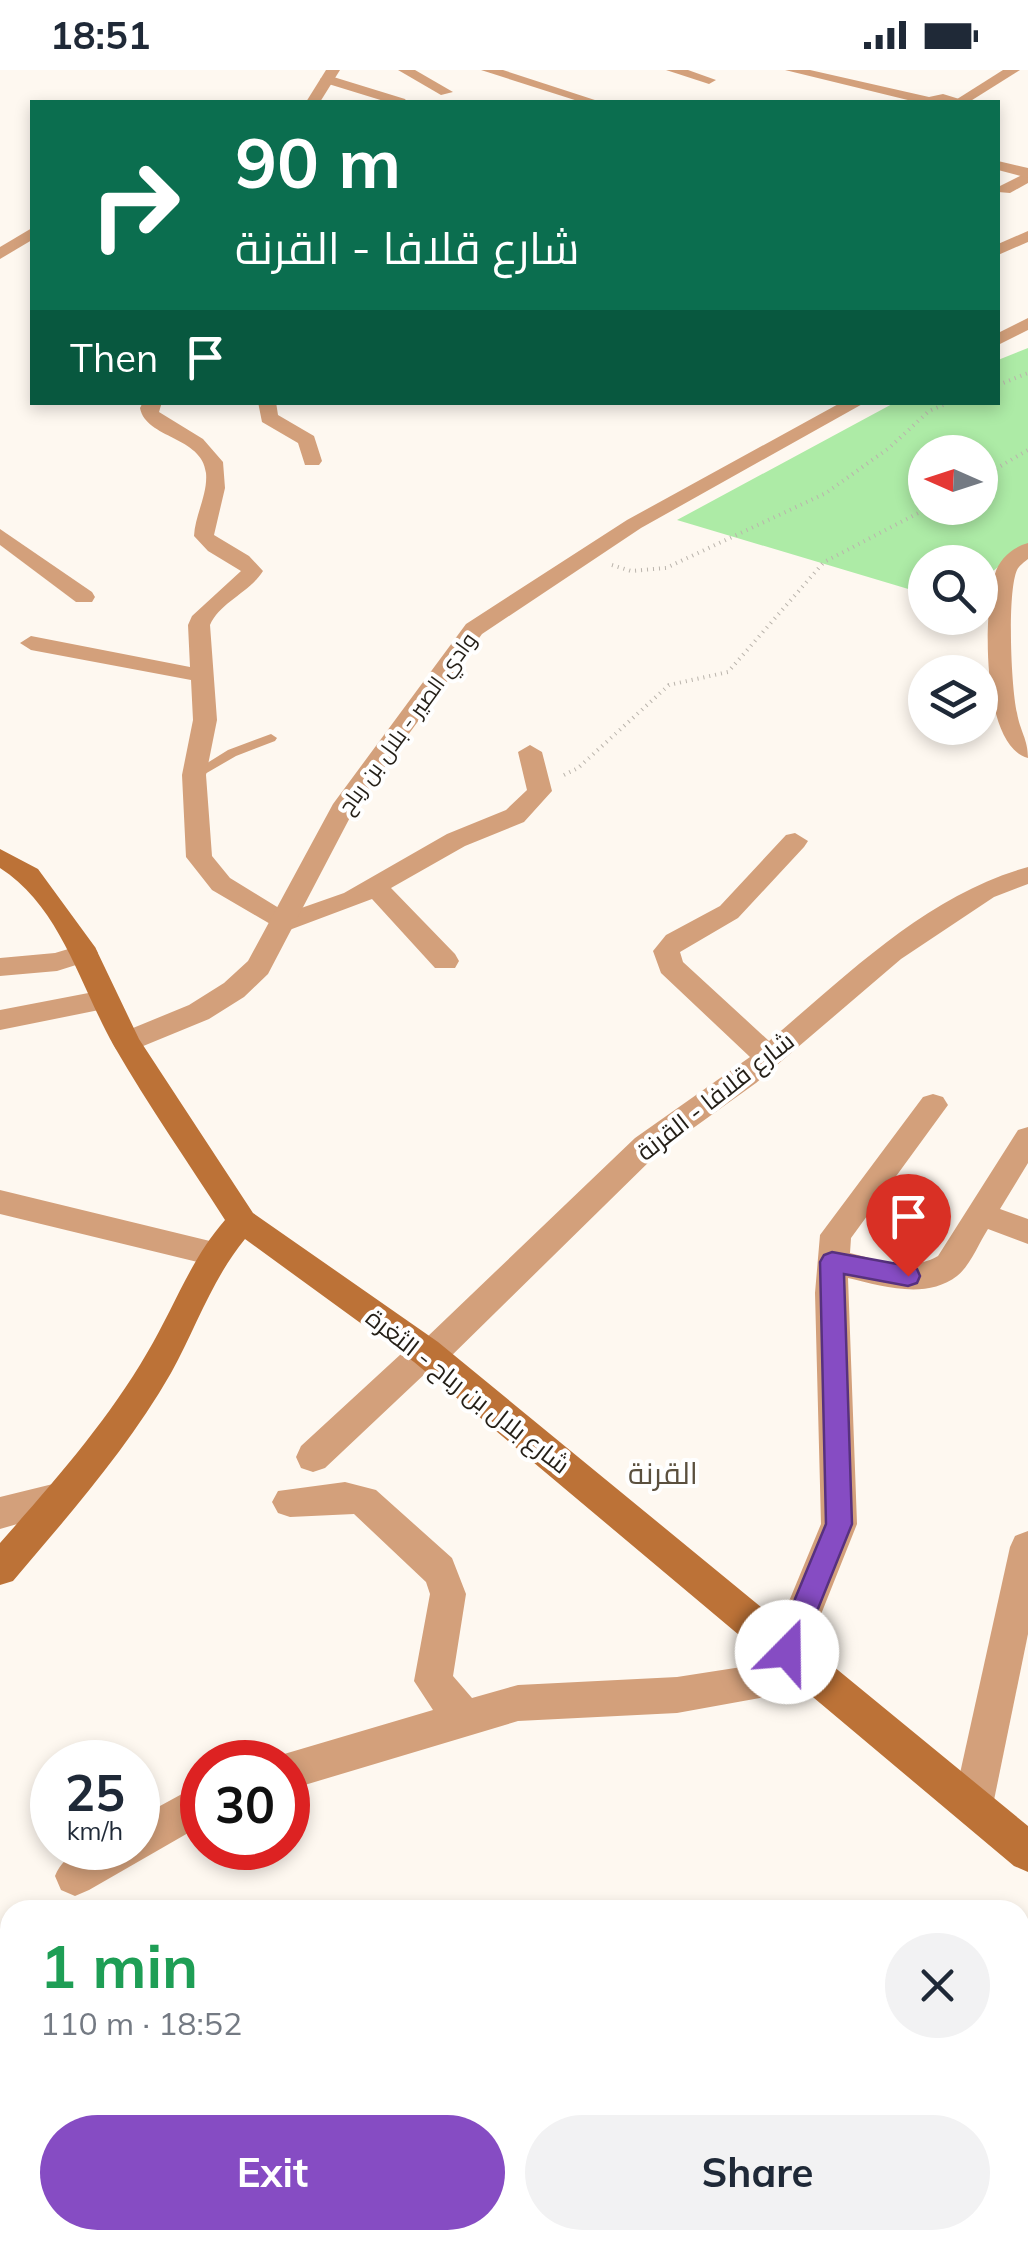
<!DOCTYPE html>
<html lang="en">
<head>
<meta charset="utf-8">
<style>
	:root { --surface:#fff; --page:#f2f2f3; --text:#1f2937; --muted:#747a83; --accent:#864cc3 }
	body { margin:0; font-family:Mulish,Cairo,sans-serif; background:var(--page); color:var(--text); height:100vh; display:flex; flex-direction:column; font-size:38px; white-space:nowrap }
	* { box-sizing:border-box; margin:0 }
	p { font-size:32px; color:var(--muted) }
	.icon { flex:none; width:55px; height:55px; fill:none; stroke:currentColor; stroke-width:2; stroke-linecap:round; stroke-linejoin:round }
	.map { position:relative; flex:1; overflow:hidden }
	.details { position:absolute; left:0px; top:1830px; width:1030px; height:350px; display:flex; flex-direction:column; background:var(--surface); border-radius:30px 30px 0 0; box-shadow:0 5px 15px #0003 }
	.details>* { flex:none }
	.banner { position:absolute; left:30px; top:30px; width:970px; height:305px; border-radius:0px; box-shadow:0 5px 15px #0003; background:#0b6e4f; color:#fff; overflow:hidden }
	.needle { width:65px; rotate:273deg }
	.tools { position:absolute; left:908px; top:365px; display:grid; gap:20px }
	.tools a { display:grid; place-items:center; width:90px; height:90px; border-radius:50%; background:var(--surface); box-shadow:0 5px 15px #0003; font-size:50px }
	.speed { position:absolute; left:30px; top:1670px; display:flex; gap:20px; font-size:50px; font-weight:700; text-align:center }
	.speed>* { display:grid; place-content:center; width:130px; height:130px; border-radius:50%; background:var(--surface); box-shadow:0 5px 15px #0003; line-height:1 }
	.speed small { font-size:25px; font-weight:400 }
	.speed .limit { border:15px solid #d22; background:#fff; color:#111 }
	.pin { position:absolute; display:grid; place-items:center; width:85px; height:85px; color:#fff; margin:-102px -42px; border-radius:50% 50% 50% 0; rotate:-45deg; box-shadow:0 0 10px #0007 }
	.pin .icon { rotate:45deg }
	.me { position:absolute; width:110px; margin:-55px; rotate:22deg; stroke-linejoin:round; filter:drop-shadow(0 0 8px #0008) }
	.turn { display:flex; align-items:center; gap:35px; height:210px; padding:0 40px; font-size:45px }
	.turn .icon { width:130px; height:130px; stroke-width:2.5 }
	.turn b { display:block; font-size:70px; line-height:85px }
	.then { display:flex; align-items:center; height:95px; padding:0 40px; background:#0003; gap:20px; font-size:38px }
	.round { display:grid; place-items:center; flex:none; width:105px; height:105px; border-radius:52px; background:var(--page) }
	.headline { display:flex; align-items:center; justify-content:space-between; height:170px; padding:0 40px }
	h1 { font-size:60px; font-weight:700; line-height:75px; color:#1e9e55 }
	.button { display:flex; gap:20px; margin-top:auto; padding:20px 40px }
	.button a { flex:1; height:115px; border-radius:60px; background:var(--accent); color:#fff; font-size:40px; font-weight:700; line-height:115px; text-align:center }
	.button a+a { background:var(--page); color:var(--text) }
	.status { display:flex; justify-content:space-between; align-items:center; height:70px; padding:0 50px; background:var(--surface); direction:ltr }
	.status svg { height:28px; fill:currentColor }
	.map>svg:first-child { display:block }
	.green { fill:#adeba6; fill-rule:evenodd }
	.lines { fill:none; stroke-linecap:round; stroke-linejoin:round }
	.path { stroke:#bab4ac; stroke-width:4; stroke-dasharray:1 5; stroke-linecap:butt }
	.service { fill:#d3a07b; fill-rule:evenodd }
	.minor { fill:#d3a07b; fill-rule:evenodd }
	.tertiary { fill:#d3a07b; fill-rule:evenodd }
	.secondary { fill:#bc7237; fill-rule:evenodd }
	.route { fill:#864cc3; stroke:#57317f; stroke-width:2.5 }
	.labels { text-anchor:middle; stroke-width:8; stroke-linejoin:round; paint-order:stroke }
	.far-street-label { font-size:22px; fill:#241f17; stroke:#fff }
	.street-label { font-size:25px; fill:#241f17; stroke:#fff }
	.quarter-label { font-size:30px; fill:#5b503e; stroke:#fff }
</style>
</head>
<body>
<div class="status"><b>18:51</b><svg viewBox="0 0 49 12"><path d="M0 12V9h3v3zM5 12V6h3v6zM10 12V3h3v9zM15 12V0h3v12zM26 1h20v11H26zM47 4h2v5h-2z"/></svg></div>
<div class="map">
<svg width="1028" height="2180" viewBox="0 0 1028 2180">
	<rect width="100%" height="100%" fill="#fef8f0"/>
	<path class="green" d="M1028 278V474L980 511V492H925V524L677 450 894 333 998 332V290ZM925 382H980V438H925Z"/>
	<g class="lines">
		<g class="path">
			<path d="M998 315 1028 303"/>
			<path d="M980 408 1028 380"/>
			<path d="M612 495 631 501 666 498 826 423 889 378 929 341 950 332"/>
			<path d="M564 705 578 698 669 615 728 602 824 492 928 438"/>
		</g>
		<path class="service" d="M271 664 277 668 275 671 236 686 198 708 194 709 188 705 228 680Z"/>
		<g class="minor">
			<path d="M398 0H415L453 22 441 25Z"/>
			<path d="M481 0H503L601 32H581Z"/>
			<path d="M666 0H688L716 10 709 14Z"/>
			<path d="M1003 0H1020L969 32 954 31Z"/>
			<path d="M327 5 405 29 407 32H387L322 12 320 9Z"/>
			<path d="M1028 102V113L1010 123 998 122V117Z"/>
			<path d="M1028 161V172L998 185V174Z"/>
			<path d="M143 332H162L159 342 203 369 223 392 225 418 214 465 249 486 263 501C249 523 220 532 210 555L217 650 206 705 212 786 230 808 287 843 344 823 447 764 506 740 527 720 518 682 530 675 542 682 552 721 524 752 465 776 391 818 455 884 459 891 455 898H435L372 829 284 862 212 820 186 787 182 705 193 650 191 610 31 580 20 573 31 566 190 597 188 555 192 546 241 501 208 481 194 466C195 445 208 424 206 403 202 366 146 369 140 338Z"/>
			<path d="M258 332H276L278 345 314 366 322 391 319 395H305L298 373 262 352Z"/>
			<path d="M0 459 92 522 95 527 92 532H76L0 475Z"/>
			<path d="M1028 473V489C1024 492 1019 496 1017 500 1007 522 1011 618 1017 643 1020 661 1028 669 1028 688 981 676 983 541 995 504 999 489 1013 477 1028 473Z"/>
			<path d="M795 763 808 771 804 777 738 848 680 882 683 892 769 971C846 906 928 824 1028 797V814L994 827 901 889 756 1013 657 1084 442 1295 430 1299 325 1398 313 1402 301 1398 296 1387 301 1376 414 1272 425 1269 635 1068 750 987 661 903 653 881 666 865 720 836 786 765Z"/>
			<path d="M85 874 95 877 98 883 95 889 57 901 0 906V888L55 883Z"/>
			<path d="M104 920 114 923 118 930 114 937 0 960V940Z"/>
			<path d="M933 1024 943 1027 948 1035 851 1168 850 1183C878 1190 911 1202 938 1186L1018 1060 1028 1057V1093L1000 1139 1028 1149V1174L988 1159C979 1173 970 1196 957 1206 926 1230 882 1216 848 1208L857 1454 804 1587 825 1590 831 1603 825 1616 677 1643 518 1651 288 1720V1692H272L274 1687 433 1640 414 1611 430 1524 426 1512 354 1444 290 1447 278 1443 272 1432 278 1421 345 1412 376 1420 452 1488 466 1524 453 1606 472 1628 518 1615 677 1607 773 1592 768 1582 821 1454 815 1223 820 1165 923 1027Z"/>
			<path d="M0 1120 214 1172 225 1175 230 1184 225 1193 214 1196 0 1144Z"/>
			<path d="M61 1412 73 1416 79 1427 73 1438 0 1459V1427Z"/>
			<path d="M1028 1461V1564L993 1735 987 1749 973 1755 959 1749 953 1735 1010 1477 1015 1466Z"/>
			<path d="M202 1713V1755L89 1820 75 1826 61 1820 55 1806C69 1772 106 1778 138 1778V1748Z"/>
			<path d="M1020 1874 1028 1875V1917L1020 1916Z"/>
			<rect x="0" y="1990" width="10" height="44"/>
		</g>
		<g class="tertiary">
			<path d="M326 0H340L320 32H306Z"/>
			<path d="M785 0H810L929 27 943 24 969 32H916Z"/>
			<path d="M998 91 1028 98V108L998 100Z"/>
			<path d="M32 158V170L0 189V177Z"/>
			<path d="M1028 248V260L998 275V263Z"/>
			<path d="M842 332H866L641 458 482 564 356 736 268 904 244 927 209 949 136 979H116L112 972 116 965 189 935 224 913 248 891 333 734 466 554 627 450Z"/>
		</g>
		<path class="secondary" d="M0 779 38 799 95 877 139 969 253 1143 438 1272 1028 1756V1802L1014 1796 414 1292 245 1169C212 1209 196 1258 171 1303 128 1378 69 1445 13 1511L0 1515V1473C52 1414 107 1352 147 1283 174 1238 190 1190 225 1150 188 1092 148 1035 114 976 80 916 61 837 0 798Z"/>
	</g>
	<path class="route" d="M832 1182 908 1196 917 1199 920 1206 917 1213 908 1216 844 1204 852 1454 797 1591 787 1595 777 1591 773 1582 826 1454 820 1192 824 1185Z"/>
	<g class="labels">
		<g class="far-street-label">
			<text transform="translate(407 653) rotate(-54)" y="8">وادي الصير - بلال بن رباح</text>
		</g>
		<g class="street-label">
			<text transform="translate(715 1026) rotate(-38)" y="9">شارع قلافا - القرنة</text>
			<text transform="translate(468 1321) rotate(38)" y="9">شارع بلال بن رباح - الثغرة</text>
		</g>
		<g class="quarter-label">
			<text x="663" y="1414">القرنة</text>
		</g>
	</g>
</svg>
<div class="tools">
<a><svg class="needle" viewBox="-14 -14 28 28"><path d="M0-13l5 13h-10z" fill="#e53935"/><path d="M0 13l5-13h-10z" fill="#747a83"/></svg></a>
<a><svg class="icon" aria-label="search" viewBox="0 0 24 24"><circle cx="10" cy="10" r="6"/><path d="M15 15l6 6"/></svg></a>
<a><svg class="icon" aria-label="layers" viewBox="0 0 24 24"><path d="M12 4l9 5-9 5-9-5zM3 14l9 5 9-5"/></svg></a>
</div>
<div class="speed"><div>25<small>km/h</small></div><div class="limit">30</div></div>
<div class="pin" style="left:908px;top:1206px;background:#d93025"><svg class="icon" aria-label="arrive" viewBox="0 0 24 24"><path d="M6 21V4h12l-3 4 3 4H6"/></svg></div>
<svg class="me" style="left:787px;top:1582px" viewBox="-20 -20 40 40"><circle r="19" fill="#fff"/><path d="M0-13L10 11 0 6-10 11z" fill="#864cc3"/></svg>
<div class="banner">
<div class="turn"><svg class="icon" aria-label="right" viewBox="0 0 24 24"><path d="M7 20v-9h11M14 6l5 5-5 5"/></svg><div><b>90 m</b>شارع قلافا - القرنة</div></div>
<div class="then">Then<svg class="icon" aria-label="arrive" viewBox="0 0 24 24"><path d="M6 21V4h12l-3 4 3 4H6"/></svg></div>
</div>
<section class="details">
<div class="headline"><div><h1>1 min</h1><p>110 m · 18:52</p></div><a class="round"><svg class="icon" aria-label="close" viewBox="0 0 24 24"><path d="M6 6l12 12M18 6L6 18"/></svg></a></div>
<div class="button"><a>Exit</a><a>Share</a></div>
</section>
</div>
</body>
</html>
